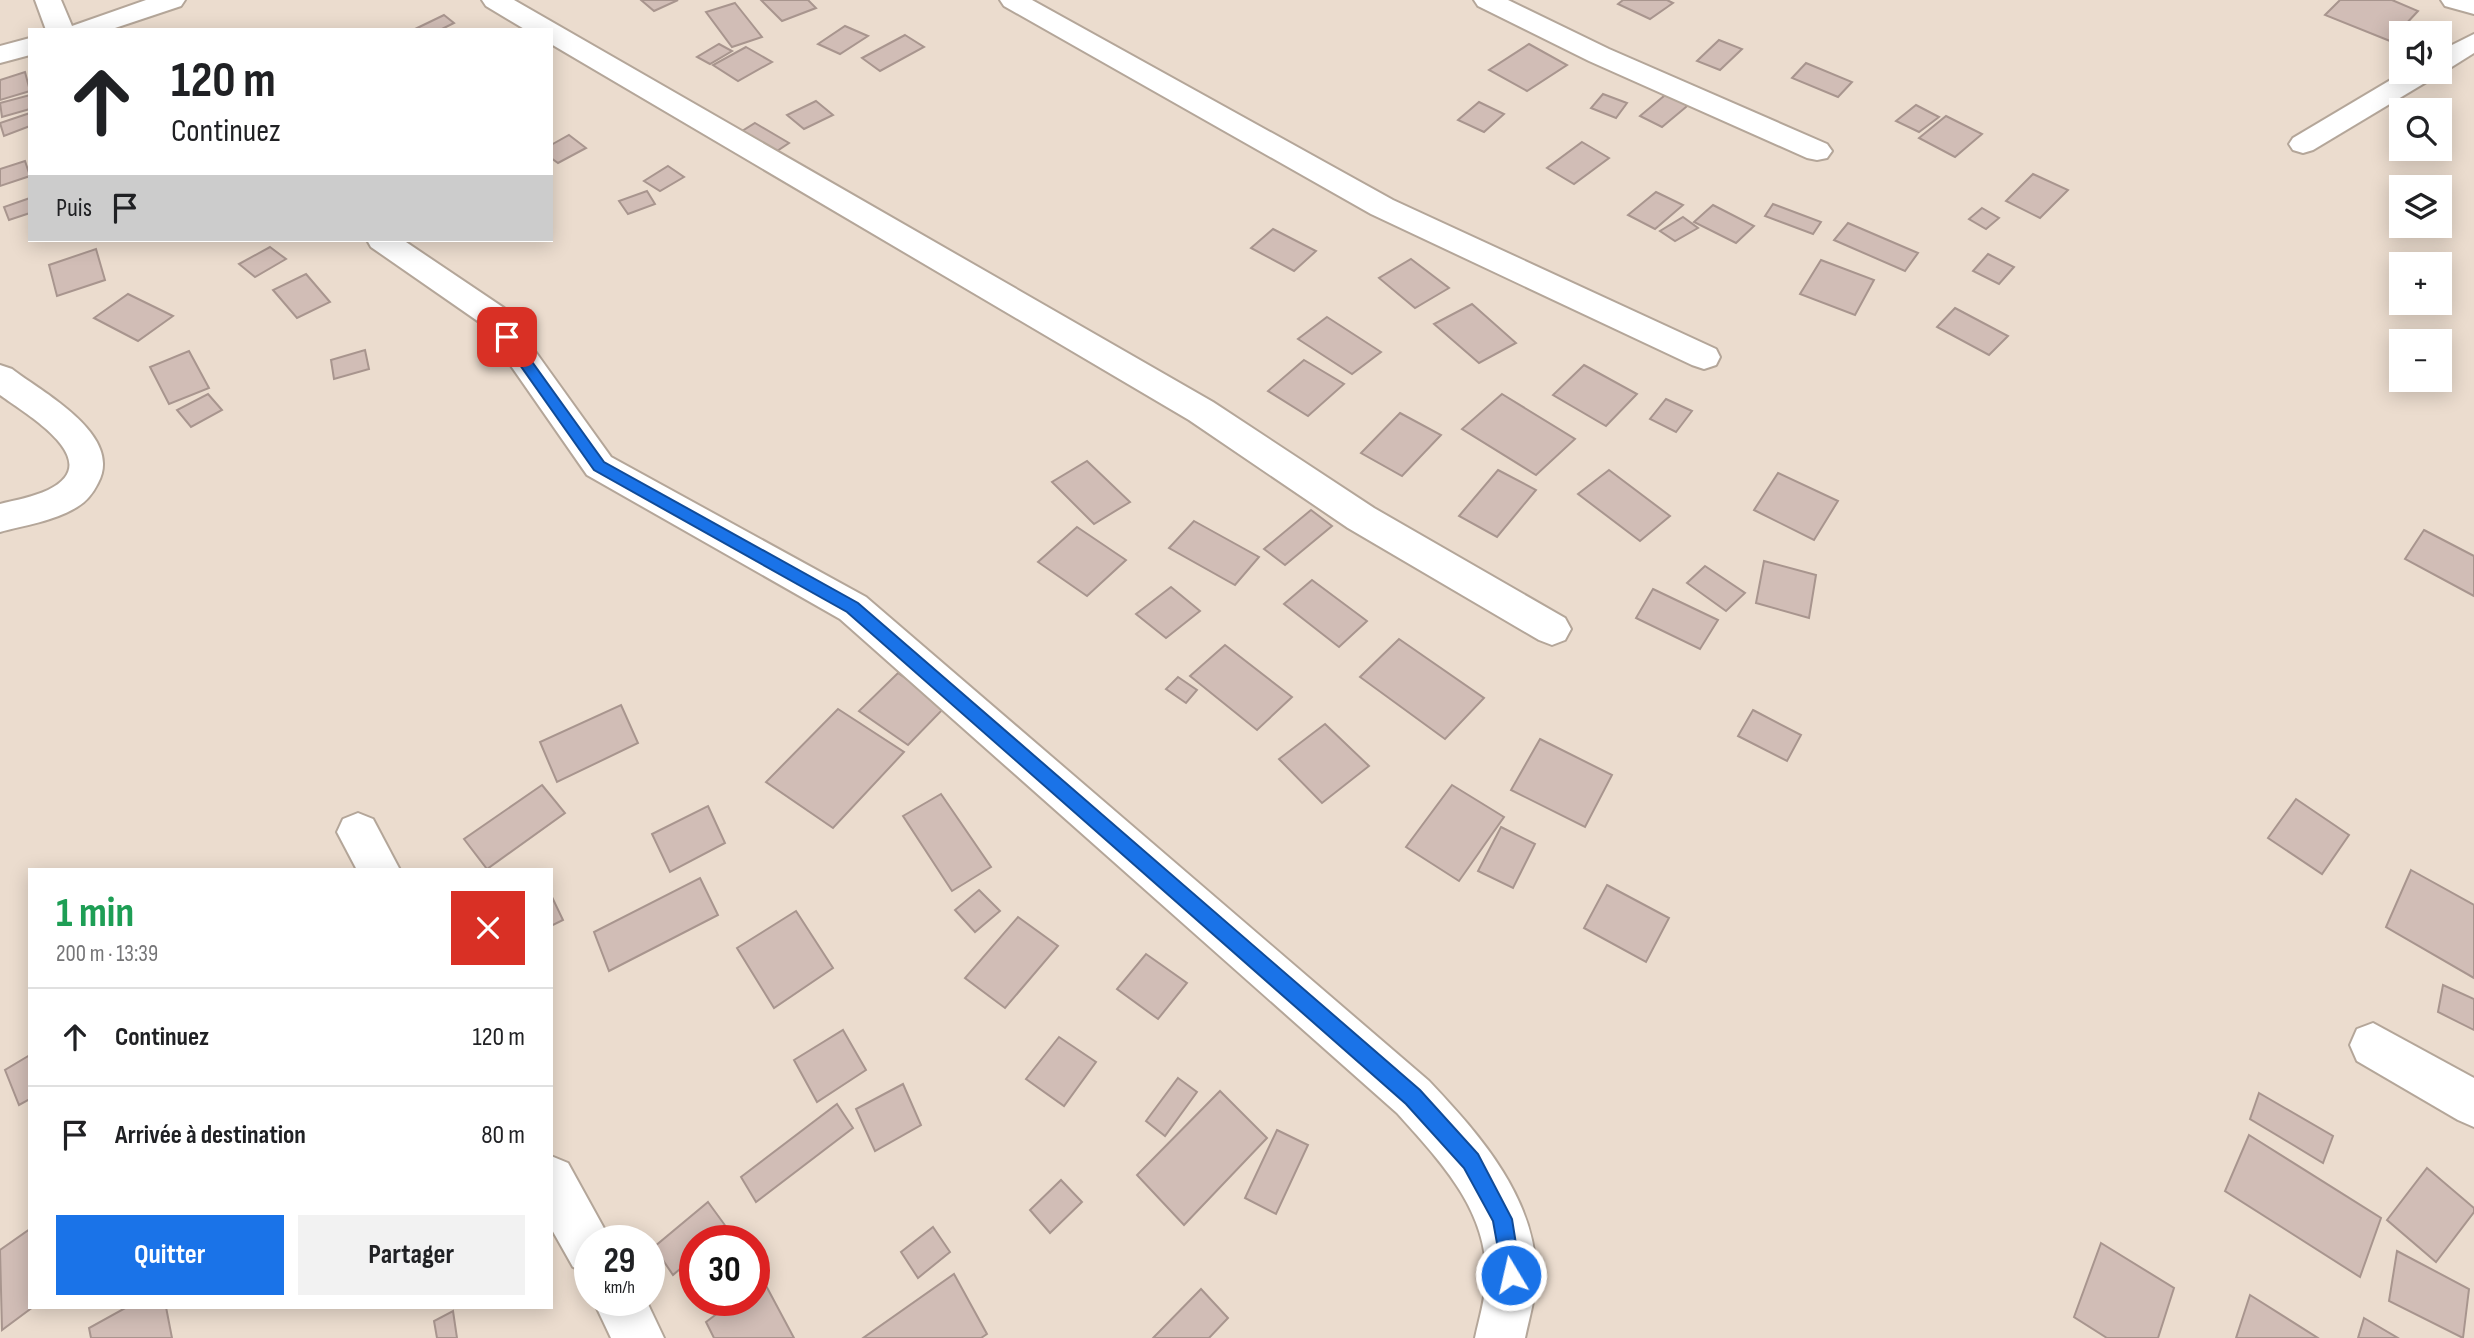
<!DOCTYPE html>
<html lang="fr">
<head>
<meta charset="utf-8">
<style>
	:root { --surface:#fff; --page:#f2f2f2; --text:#202124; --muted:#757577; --line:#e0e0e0; --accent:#1a73e8 }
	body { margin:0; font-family:"Sofia Sans Condensed",sans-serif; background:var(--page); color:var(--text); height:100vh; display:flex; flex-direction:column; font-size:26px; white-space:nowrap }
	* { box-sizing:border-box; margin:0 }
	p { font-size:23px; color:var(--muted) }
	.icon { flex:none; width:38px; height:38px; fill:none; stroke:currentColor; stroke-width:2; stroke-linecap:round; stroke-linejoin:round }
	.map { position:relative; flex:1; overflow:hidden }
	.sheet { position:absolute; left:28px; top:868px; width:525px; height:441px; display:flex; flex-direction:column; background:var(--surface); border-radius:0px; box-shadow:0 4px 18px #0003 }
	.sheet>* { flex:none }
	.banner { position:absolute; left:28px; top:28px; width:525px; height:214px; border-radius:0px; box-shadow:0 4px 18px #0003; background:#fff; color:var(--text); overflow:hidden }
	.tools { position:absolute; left:2389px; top:21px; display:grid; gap:14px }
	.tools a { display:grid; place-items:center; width:63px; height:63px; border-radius:0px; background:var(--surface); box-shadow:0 4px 18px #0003; font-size:35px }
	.speed { position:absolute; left:574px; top:1225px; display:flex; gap:14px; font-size:35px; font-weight:700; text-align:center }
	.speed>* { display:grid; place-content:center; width:91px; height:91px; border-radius:50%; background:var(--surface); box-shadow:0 4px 18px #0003; line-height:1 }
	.speed small { font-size:18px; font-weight:400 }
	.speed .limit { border:10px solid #d22; background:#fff; color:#111 }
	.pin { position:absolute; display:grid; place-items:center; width:60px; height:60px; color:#fff; margin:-30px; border-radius:14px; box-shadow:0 4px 10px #0006 }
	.me { position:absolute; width:77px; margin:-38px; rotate:351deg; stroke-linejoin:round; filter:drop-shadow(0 0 5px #0008) }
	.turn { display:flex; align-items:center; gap:24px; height:147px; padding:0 28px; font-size:32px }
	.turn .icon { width:91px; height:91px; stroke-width:2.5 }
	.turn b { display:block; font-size:49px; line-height:60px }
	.then { display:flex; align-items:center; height:66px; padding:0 28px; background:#0003; gap:14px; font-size:26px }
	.round { display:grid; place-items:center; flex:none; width:74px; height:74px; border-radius:0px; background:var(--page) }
	.summary { display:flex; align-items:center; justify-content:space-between; height:119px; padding:0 28px }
	h1 { font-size:42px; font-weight:700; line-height:52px; color:#1e9e55 }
	.button { display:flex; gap:14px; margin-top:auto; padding:14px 28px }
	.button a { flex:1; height:80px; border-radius:0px; background:var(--accent); color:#fff; font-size:28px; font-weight:700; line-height:80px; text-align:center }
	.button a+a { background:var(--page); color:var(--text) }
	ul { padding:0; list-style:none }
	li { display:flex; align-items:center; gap:21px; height:98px; padding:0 28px; border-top:2px solid var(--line) }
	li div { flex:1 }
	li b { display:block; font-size:26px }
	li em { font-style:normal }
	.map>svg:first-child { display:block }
	.building { fill:#d1bdb6; stroke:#a8958e; stroke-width:2 }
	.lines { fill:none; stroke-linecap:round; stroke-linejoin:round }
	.minor-casing { stroke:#b4a699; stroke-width:4 }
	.minor { fill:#fff; fill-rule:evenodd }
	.route { fill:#1a73e8; stroke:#114b97; stroke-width:2 }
</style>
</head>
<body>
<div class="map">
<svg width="2474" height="1338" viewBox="0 0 2474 1338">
	<rect width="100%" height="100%" fill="#ebdcce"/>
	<g class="building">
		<path d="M641 0H678L654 11Z"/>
		<path d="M761 0H808L816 8 782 21Z"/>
		<path d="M1623 0H1667L1673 3 1650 19 1618 4Z"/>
		<path d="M2340 0H2392L2418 11 2390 41 2325 15Z"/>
		<path d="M735 3 762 37 732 47 706 12Z"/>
		<path d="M444 15 454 23 440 30H413Z"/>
		<path d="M845 26 868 36 840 54 818 44Z"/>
		<path d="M905 35 924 47 880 71 862 58Z"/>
		<path d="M1719 40 1742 49 1720 70 1697 61Z"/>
		<path d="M719 44 732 51 710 64 697 57Z"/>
		<path d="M1529 44 1567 65 1527 91 1489 70Z"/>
		<path d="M746 47 772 62 738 81 713 65Z"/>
		<path d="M1806 63 1852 82 1838 97 1792 78Z"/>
		<path d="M25 72 30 91 0 100V80Z"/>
		<path d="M1670 91 1692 102 1662 127 1640 116Z"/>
		<path d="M1603 94 1627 103 1616 118 1591 108Z"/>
		<path d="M30 95V109L2 117 0 103Z"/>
		<path d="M816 101 833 115 804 129 787 115Z"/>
		<path d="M1479 102 1504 114 1484 132 1458 120Z"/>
		<path d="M1916 105 1939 117 1919 132 1896 121Z"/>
		<path d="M30 113V126L4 136 0 123Z"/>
		<path d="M1946 116 1982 134 1955 157 1919 138Z"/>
		<path d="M755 123 789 143 774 153 739 133Z"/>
		<path d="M569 135 586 148 558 163 551 158V145Z"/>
		<path d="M1582 142 1609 158 1574 184 1547 168Z"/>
		<path d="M25 161 30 176 0 186V169Z"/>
		<path d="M668 166 684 177 660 191 644 181Z"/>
		<path d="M2033 174 2068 190 2040 218 2006 201Z"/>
		<path d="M647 191 655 204 628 214 619 201Z"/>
		<path d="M1656 192 1683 205 1655 229 1628 215Z"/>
		<path d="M30 198V213L9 220 4 207Z"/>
		<path d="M1773 204 1821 222 1813 234 1765 216Z"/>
		<path d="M1713 205 1754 226 1736 243 1694 222Z"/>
		<path d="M1982 208 1999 218 1986 229 1969 219Z"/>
		<path d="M1683 217 1698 228 1675 241 1660 231Z"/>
		<path d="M1848 223 1918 253 1905 271 1834 240Z"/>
		<path d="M1273 229 1316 251 1294 271 1251 248Z"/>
		<path d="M270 247 286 259 255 277 239 264Z"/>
		<path d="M96 249 105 280 57 296 49 265Z"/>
		<path d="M1988 254 2014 267 1999 284 1973 271Z"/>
		<path d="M1411 259 1449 288 1415 308 1379 278Z"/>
		<path d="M1821 260 1874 280 1855 315 1800 294Z"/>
		<path d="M306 274 330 302 297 318 273 290Z"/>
		<path d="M128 294 173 316 138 341 94 318Z"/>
		<path d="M1472 304 1516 343 1479 363 1434 324Z"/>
		<path d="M1955 308 2008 336 1989 355 1937 327Z"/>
		<path d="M1327 317 1381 352 1352 374 1298 339Z"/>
		<path d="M365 350 369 369 334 379 331 360Z"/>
		<path d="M189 351 209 388 169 404 150 367Z"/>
		<path d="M1304 360 1344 384 1308 416 1268 391Z"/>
		<path d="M1584 365 1637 394 1606 426 1553 395Z"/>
		<path d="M208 394 222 410 191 427 177 410Z"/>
		<path d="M1502 394 1575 439 1536 475 1462 429Z"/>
		<path d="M1666 399 1692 411 1676 432 1650 419Z"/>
		<path d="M1400 413 1441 435 1402 476 1361 453Z"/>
		<path d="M1087 461 1130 502 1094 524 1052 482Z"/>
		<path d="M1498 470 1536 490 1497 537 1459 516Z"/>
		<path d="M1609 470 1670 516 1640 541 1578 494Z"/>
		<path d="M1778 473 1838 501 1814 540 1754 510Z"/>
		<path d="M1311 510 1332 526 1285 565 1264 549Z"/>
		<path d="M1194 521 1259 557 1235 585 1169 548Z"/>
		<path d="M1077 527 1126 560 1087 596 1038 562Z"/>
		<path d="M2424 530 2474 556V596L2405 559Z"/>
		<path d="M1764 561 1816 575 1809 618 1756 603Z"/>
		<path d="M1705 566 1745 593 1726 611 1687 583Z"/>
		<path d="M1312 580 1367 621 1339 647 1284 604Z"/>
		<path d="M1171 587 1200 611 1166 638 1136 614Z"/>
		<path d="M1653 589 1718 620 1700 649 1636 618Z"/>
		<path d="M1399 639 1484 698 1445 739 1360 677Z"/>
		<path d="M1225 645 1292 697 1257 730 1190 676Z"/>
		<path d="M898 673 946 706 908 745 859 711Z"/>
		<path d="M1178 677 1197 690 1186 703 1166 689Z"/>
		<path d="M621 705 638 743 557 782 540 742Z"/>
		<path d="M838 709 904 752 833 828 766 782Z"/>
		<path d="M1753 710 1801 735 1787 761 1738 736Z"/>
		<path d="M1325 724 1369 766 1322 803 1279 759Z"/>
		<path d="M1540 739 1612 775 1585 827 1511 790Z"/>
		<path d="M542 785 565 813 487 869 464 839Z"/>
		<path d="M1452 785 1504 817 1459 881 1406 847Z"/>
		<path d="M941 794 991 867 952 891 903 816Z"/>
		<path d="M2296 799 2349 835 2322 874 2268 838Z"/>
		<path d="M708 806 725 843 670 872 652 834Z"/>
		<path d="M1501 827 1535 844 1513 888 1478 871Z"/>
		<path d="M2411 870 2474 905V978L2386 927Z"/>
		<path d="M700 878 718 915 609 971 594 932Z"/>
		<path d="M1607 885 1669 918 1646 962 1584 928Z"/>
		<path d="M979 890 1000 911 975 932 955 910Z"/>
		<path d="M551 895 563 920 551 926Z"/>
		<path d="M796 911 833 968 774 1008 737 948Z"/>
		<path d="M1018 917 1058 946 1005 1008 965 978Z"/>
		<path d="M1146 954 1187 983 1158 1019 1117 989Z"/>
		<path d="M2443 985 2474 999V1030L2438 1012Z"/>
		<path d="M843 1030 866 1070 817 1102 794 1060Z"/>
		<path d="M1059 1037 1096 1062 1064 1106 1026 1079Z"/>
		<path d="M30 1055V1099L19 1105 5 1070Z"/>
		<path d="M1178 1078 1197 1092 1165 1136 1146 1121Z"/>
		<path d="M903 1084 921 1125 875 1151 856 1109Z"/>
		<path d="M1220 1091 1267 1138 1184 1225 1137 1175Z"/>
		<path d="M2259 1093 2333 1136 2323 1163 2250 1119Z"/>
		<path d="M837 1104 853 1128 756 1202 741 1177Z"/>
		<path d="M1277 1130 1308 1145 1276 1214 1245 1198Z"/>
		<path d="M2249 1135 2381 1218 2360 1277 2225 1191Z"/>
		<path d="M2427 1168 2474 1208V1212L2436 1262 2387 1220Z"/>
		<path d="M1061 1180 1082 1202 1050 1233 1030 1210Z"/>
		<path d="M708 1202 727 1228 713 1241H695V1256L673 1275 654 1247Z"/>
		<path d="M933 1227 950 1252 918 1278 901 1252Z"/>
		<path d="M30 1229V1307H33L2 1330 0 1250Z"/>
		<path d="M2101 1243 2174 1288 2158 1338H2107L2074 1317Z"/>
		<path d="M2397 1251 2469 1289 2463 1338 2389 1301Z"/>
		<path d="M954 1274 987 1334 981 1338H863Z"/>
		<path d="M763 1280 794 1338H714L706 1322 735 1300H754V1287Z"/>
		<path d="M1201 1289 1228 1318 1209 1338H1153Z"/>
		<path d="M2250 1295 2318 1338H2236Z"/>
		<path d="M127 1307H166L172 1338H91L89 1328Z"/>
		<path d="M453 1311 457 1338H437L434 1321Z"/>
		<path d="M2364 1318 2398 1338H2358Z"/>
	</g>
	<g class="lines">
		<defs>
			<g id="minor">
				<path d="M35 0H61L72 26 146 0H185L181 6 109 30H46Z"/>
				<path d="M482 0H514L1213 402 1374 508 1565 618 1571 629 1565 640 1552 645 1539 640 1348 528 1189 420 551 44V30H526L486 6Z"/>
				<path d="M1000 0H1032L1393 200 1716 349 1720 357 1716 365 1704 369 1692 365 1371 214 1004 6Z"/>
				<path d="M1474 0H1508L1609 49 1827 144 1832 151 1827 158 1817 160 1807 158 1589 61 1478 6Z"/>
				<path d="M2441 0H2474V14L2445 6Z"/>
				<path d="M2474 34V53L2450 68 2440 70V51Z"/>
				<path d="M30 38V55L0 63V46Z"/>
				<path d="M2404 72H2437L2433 78 2313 150 2303 153 2293 150 2289 144 2293 138Z"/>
				<path d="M367 240H403L504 308 611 457 866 597 1429 1081C1480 1135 1538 1200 1536 1280 1535 1299 1529 1319 1525 1338H1475C1479 1319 1485 1300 1486 1280 1489 1211 1440 1161 1397 1113L840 619 587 475 482 324 371 247Z"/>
				<path d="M0 365 12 369C43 393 124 435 98 483 93 493 87 501 77 507 55 521 25 525 0 532V504C16 500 33 497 48 490 108 461 26 414 0 395Z"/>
				<path d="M358 813 373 819 400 870H357L337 832 343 819Z"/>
				<path d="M2373 1023 2474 1078V1127L2458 1120 2357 1061 2350 1045 2357 1029Z"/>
				<path d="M551 1156 568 1163 611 1241H590V1274L573 1267 551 1228Z"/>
				<path d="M593 1300H646L664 1338H611Z"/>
			</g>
		</defs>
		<use href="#minor" class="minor-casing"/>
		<use href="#minor" class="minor"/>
	</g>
	<path class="route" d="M507 333 512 334 604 462 858 603 1420 1090 1478 1154 1512 1219 1521 1275 1518 1282 1511 1285 1504 1282 1493 1221 1464 1168 1406 1104 847 612 594 470 503 341V334Z"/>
</svg>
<div class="tools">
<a><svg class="icon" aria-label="sound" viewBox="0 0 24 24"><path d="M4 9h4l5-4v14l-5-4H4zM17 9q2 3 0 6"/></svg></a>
<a><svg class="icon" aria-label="search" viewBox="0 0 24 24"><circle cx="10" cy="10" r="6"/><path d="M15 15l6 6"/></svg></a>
<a><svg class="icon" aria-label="layers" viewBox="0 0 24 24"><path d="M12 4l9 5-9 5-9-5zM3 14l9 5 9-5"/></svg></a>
<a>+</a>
<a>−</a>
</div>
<div class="speed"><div>29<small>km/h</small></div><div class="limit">30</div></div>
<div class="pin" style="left:507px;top:337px;background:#d93025"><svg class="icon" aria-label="arrive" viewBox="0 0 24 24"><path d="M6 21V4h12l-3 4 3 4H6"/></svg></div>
<svg class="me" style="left:1511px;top:1275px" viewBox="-20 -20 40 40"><circle r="17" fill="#1a73e8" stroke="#fff" stroke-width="3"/><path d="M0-11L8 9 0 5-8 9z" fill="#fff"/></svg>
<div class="banner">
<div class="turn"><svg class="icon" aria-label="ahead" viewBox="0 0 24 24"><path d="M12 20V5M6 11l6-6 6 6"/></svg><div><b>120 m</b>Continuez</div></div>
<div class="then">Puis<svg class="icon" aria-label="arrive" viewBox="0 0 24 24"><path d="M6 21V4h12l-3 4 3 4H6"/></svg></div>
</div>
<section class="sheet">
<div class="summary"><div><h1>1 min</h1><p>200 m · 13:39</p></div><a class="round" style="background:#d93025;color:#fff"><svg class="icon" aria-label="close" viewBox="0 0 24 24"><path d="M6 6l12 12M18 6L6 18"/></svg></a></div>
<ul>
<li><svg class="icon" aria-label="ahead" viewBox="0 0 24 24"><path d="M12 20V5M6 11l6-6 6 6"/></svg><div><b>Continuez</b></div><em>120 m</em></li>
<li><svg class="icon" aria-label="arrive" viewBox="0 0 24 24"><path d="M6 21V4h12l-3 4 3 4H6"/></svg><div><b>Arrivée à destination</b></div><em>80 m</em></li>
</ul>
<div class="button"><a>Quitter</a><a>Partager</a></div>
</section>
</div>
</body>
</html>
